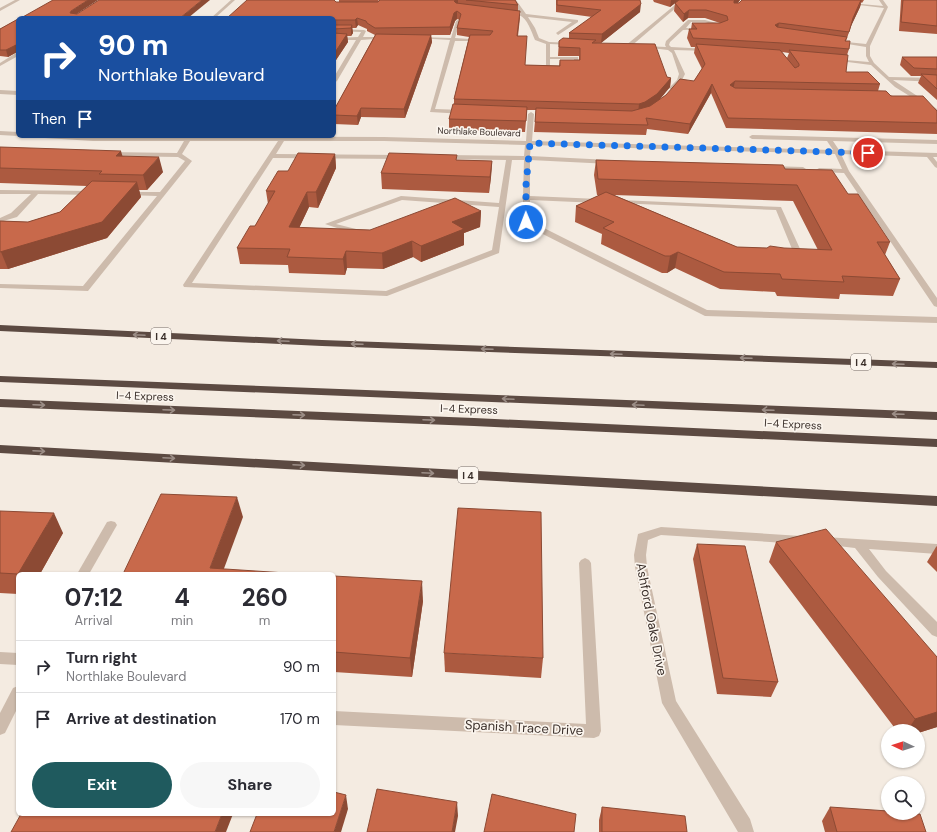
<!DOCTYPE html>
<html lang="en">
<head>
<meta charset="utf-8">
<style>
	:root { --surface:#fff; --page:#f7f7f7; --text:#2b2b33; --muted:#7c7c81; --line:#e1e1e2; --accent:#1f5a5e }
	body { margin:0; font-family:"DM Sans",sans-serif; background:var(--page); color:var(--text); height:100vh; display:flex; flex-direction:column; font-size:15px; white-space:nowrap }
	* { box-sizing:border-box; margin:0 }
	p { font-size:13px; color:var(--muted) }
	.icon { flex:none; width:22px; height:22px; fill:none; stroke:currentColor; stroke-width:2; stroke-linecap:round; stroke-linejoin:round }
	.map { position:relative; flex:1; overflow:hidden }
	.panel { position:absolute; left:16px; top:572px; width:320px; height:244px; display:flex; flex-direction:column; background:var(--surface); border-radius:6px; box-shadow:0 1px 3px #0004 }
	.panel>* { flex:none }
	.guide { position:absolute; left:16px; top:16px; width:320px; height:122px; border-radius:6px; box-shadow:0 1px 3px #0004; background:#1a4fa0; color:#fff; overflow:hidden }
	.needle { width:26px; rotate:274deg }
	.buttons { position:absolute; left:881px; top:724px; display:grid; gap:8px }
	.buttons a { display:grid; place-items:center; width:44px; height:44px; border-radius:50%; background:var(--surface); box-shadow:0 1px 3px #0004; font-size:20px }
	.pin { position:absolute; display:grid; place-items:center; width:34px; height:34px; color:#fff; margin:-17px; border:2px solid #fff; border-radius:50%; box-shadow:0 1px 4px #0007 }
	.me { position:absolute; width:44px; margin:-22px; rotate:359deg; stroke-linejoin:round; filter:drop-shadow(0 0 3px #0008) }
	.turn { display:flex; align-items:center; gap:14px; height:84px; padding:0 16px; font-size:18px }
	.turn .icon { width:52px; height:52px; stroke-width:2.5 }
	.turn b { display:block; font-size:28px; line-height:34px }
	.then { display:flex; align-items:center; height:38px; padding:0 16px; background:#0003; gap:8px; font-size:15px }
	.eta { display:flex; justify-content:space-evenly; align-items:center; height:68px; text-align:center }
	.eta b { font-size:24px; font-weight:700; line-height:28px }
	.action { display:flex; gap:8px; margin-top:auto; padding:8px 16px }
	.action a { flex:1; height:46px; border-radius:24px; background:var(--accent); color:#fff; font-size:16px; font-weight:700; line-height:46px; text-align:center }
	.action a+a { background:var(--page); color:var(--text) }
	ul { padding:0; list-style:none }
	li { display:flex; align-items:center; gap:12px; height:52px; padding:0 16px; border-top:1px solid var(--line) }
	li div { flex:1 }
	li b { display:block; font-size:15px }
	li em { font-style:normal }
	.map>svg:first-child { display:block }
	.lines { fill:none; stroke-linecap:round; stroke-linejoin:round }
	.minor { fill:#cdbbac; fill-rule:evenodd }
	.highway { fill:#5c4a42; fill-rule:evenodd }
	.wall { fill:#ac5a40; fill-rule:evenodd }
	.shaded-wall { fill:#8c4a34 }
	.building { fill:#c8694b; stroke:#8c4a34 }
	.oneway { stroke:#9c8e87 }
	.route { stroke:#1a73e8; stroke-width:7; stroke-dasharray:0 12.6 }
	.labels { text-anchor:middle; stroke-width:3.5; stroke-linejoin:round; paint-order:stroke }
	.far-street-label { font-size:9px; fill:#3b302b; stroke:#fbf5ee }
	.shield { fill:#fbf5ee; stroke:#756b66; stroke-width:1 }
	.shield-label { font-size:10px; font-weight:bold; fill:#3b302b }
	.street-label { font-size:11px; fill:#3b302b; stroke:#fbf5ee }
	.near-street-label { font-size:13px; fill:#3b302b; stroke:#fbf5ee }
</style>
</head>
<body>
<div class="map">
<svg width="937" height="832" viewBox="0 0 937 832">
	<rect width="100%" height="100%" fill="#f4ebe1"/>
	<g class="lines">
		<g class="minor">
			<path d="M15 0H20L0 11V8Z"/>
			<path d="M231 0H235L215 18H211Z"/>
			<path d="M512 0H516L526 14 578 20V22L558 35 556 33 572 22 528 17 535 28 539 38 549 42 574 43 572 45 550 44V57H578L579 68 546 67V44L535 40C531 31 528 19 519 15L521 14ZM550 59H574V65H550Z"/>
			<path d="M681 0H685L629 48H625V46Z"/>
			<path d="M817 0 883 6 879 0H883L888 7 870 46V56L874 63 889 77 937 78V82L893 80 937 109V113L895 87 871 65 832 60 834 59 869 62 866 56V47L835 42 837 41 866 44 884 8Z"/>
			<path d="M458 20 460 21 455 38 484 40 482 41H455L435 109 464 110 467 112 464 114 430 112 450 40 416 38 418 37 451 38 456 21Z"/>
			<path d="M688 20H705L724 25V28L720 29V27L705 22H691L686 28 704 29 683 30 670 42 669 45 671 47 708 49 710 50 708 51 674 50 685 74 681 82 674 89H670L669 88 677 80 679 74 672 53 668 50 642 47 644 46 666 47 665 45 666 41Z"/>
			<path d="M334 29 364 30 366 31 363 37H386L388 38 361 40 337 81 334 83V77L356 40H334V38L358 37 361 32 334 31Z"/>
			<path d="M16 53H18V56L0 66V63Z"/>
			<path d="M0 90 18 91V95L0 94Z"/>
			<path d="M531 112 534 114 532 141 833 150 827 141 752 139 749 137 752 135 937 140V144L833 141 839 150 937 153V157H933L937 162V168L935 167 927 157 841 154 849 171 937 298V307L934 306 844 173 819 172 816 170 819 168 842 169 835 154 531 145 530 156 610 160 613 162 610 164 530 160V196L599 199 602 201 599 203 530 200V221L707 310 937 317V323L705 316 523 224V200L522 198 523 196 524 160H512L499 253 387 296 184 287 183 285 278 141H190L182 154 192 161 88 291 0 288V284L83 286 157 196 127 195 125 194V192H160L185 161 178 157 109 156 106 154 109 152 177 153 184 141H93L45 138 42 136 384 137 526 141 528 114ZM284 141H384L525 145 524 156 444 155 441 157 444 159 506 160 499 203 401 196 325 224 358 235H364V231L336 224 402 200 499 207 492 250 386 291 192 283 273 158 402 159 405 157 402 155 276 154Z"/>
			<path d="M0 131 18 132V136L0 135Z"/>
			<path d="M771 166 803 167 806 169 803 171 769 169 768 168Z"/>
			<path d="M0 190 93 191 96 193 93 195 38 194 17 217 0 222V218L11 213 31 194H0Z"/>
			<path d="M619 200 781 207 801 251C797 255 787 255 783 251L784 249H792L776 210 617 203 616 202Z"/>
			<path d="M111 521 115 522 117 525 89 574H77L107 522Z"/>
			<path d="M661 527 801 536 805 537 807 540 805 543 801 544 661 535 648 540 646 555 647 567 676 701 750 819 754 832H738L662 703 635 567 634 555 638 534Z"/>
			<path d="M825 537 937 544V554L869 549 886 571 937 622V637L932 635 878 577 855 548 821 544 819 541 821 538Z"/>
			<path d="M585 558 589 560 591 563 601 731 599 736 594 738 334 725V711L586 724 579 563 581 560Z"/>
			<path d="M0 652 18 653V665L0 664Z"/>
			<path d="M18 686V707L5 733 0 735V713L13 688Z"/>
		</g>
		<g class="highway">
			<path d="M0 325 322 340 937 362V368L322 346 0 331Z"/>
			<path d="M0 376 937 412V420L0 382Z"/>
			<path d="M0 399 474 418 937 439V447L474 426 0 407Z"/>
			<path d="M0 445 937 496V506L0 453Z"/>
		</g>
	</g>
	<g class="wall">
		<path d="M339 0H379L378 1 380 0H515L518 5V10L520 18 518 36 525 65 559 66 560 60H579V56H558L559 41 569 38V33L592 17 556 12V0H640V12L601 43H595L667 77 671 78 670 87 659 100 694 81 702 69 694 53 695 47H691L687 38 689 29H691L692 23H720L705 18H688L683 22 674 11 675 3 679 0H740L738 3H739L742 0H864L862 3 861 2 860 7 851 26 846 41 849 49 847 55 846 72 880 84 878 91 937 111V134L726 128 711 93 688 134 647 129 646 135 534 132 536 110H527L525 132 449 130V119L454 104V99L469 37 457 35V28L460 20 457 19 455 21 450 35H431L432 42 405 118 361 117 358 125 334 124V110L375 35 367 31V29L358 25 356 28H352L353 33 351 36H347L348 42 334 63V18L336 2H339ZM782 52 789 53 787 58Z"/>
		<path d="M653 0H679L670 7 654 2Z"/>
		<path d="M900 0H937V34L899 31 901 0Z"/>
		<path d="M18 19V54L17 52 8 57 0 56V29Z"/>
		<path d="M902 57H937V100L918 83 921 76H911L900 65Z"/>
		<path d="M0 147 123 156 163 172 147 190H139L141 197 107 238 8 269H0V221L28 222 60 212 87 186 0 183Z"/>
		<path d="M335 154 336 168 318 208 309 207 299 228 370 230 481 211 480 227 464 233V245L421 262 413 257 383 269 347 268 345 275 289 273 288 265 240 264 237 248 255 226 268 204 266 191 288 171Z"/>
		<path d="M457 160 492 161 491 177 489 193 382 189 381 173Z"/>
		<path d="M596 160 785 169 848 194 890 242 885 255 900 279 893 296 840 294 839 299 777 296 775 292 720 289 675 268 667 273H662L601 244 602 234 575 222 576 206 600 195H597L594 175ZM614 195 793 201 818 250 737 247Z"/>
		<path d="M0 511 63 533 40 574H18V594L0 593Z"/>
		<path d="M776 542 937 657V727L918 733V731H897L769 562Z"/>
		<path d="M697 544 778 682 771 697 717 694 693 559Z"/>
		<path d="M937 546V572L927 562 936 547Z"/>
		<path d="M334 576 423 601 412 677 334 672Z"/>
		<path d="M444 653 543 658 541 678 445 672Z"/>
		<path d="M602 807 687 832H599V820Z"/>
		<path d="M830 807 926 832H825L822 821Z"/>
	</g>
	<g class="shaded-wall">
		<path d="M88 0H98L72 17 70 13 71 11Z"/>
		<path d="M202 0H210L188 18H180Z"/>
		<path d="M457 0H458V7L454 1Z"/>
		<path d="M671 0H679L670 7Z"/>
		<path d="M735 0H740L733 9 734 1Z"/>
		<path d="M862 0 860 7 851 26 846 40 853 18Z"/>
		<path d="M641 4 640 12 601 43 602 34Z"/>
		<path d="M689 10 688 18 683 22 684 14Z"/>
		<path d="M457 11V19L455 21 450 35V27L454 13Z"/>
		<path d="M357 18 358 25 356 28 355 20Z"/>
		<path d="M779 23 777 32 775 25Z"/>
		<path d="M352 25 353 33 351 36V28Z"/>
		<path d="M347 34 348 42 334 63V54Z"/>
		<path d="M431 35 432 42 405 118 404 109Z"/>
		<path d="M16 45 17 52 8 57 6 50Z"/>
		<path d="M671 78 670 87 656 104 638 113 639 104Z"/>
		<path d="M735 81 733 90 730 85Z"/>
		<path d="M712 84 711 93 688 134 690 124Z"/>
		<path d="M361 108V117L358 125 357 116Z"/>
		<path d="M121 151 125 165 116 156Z"/>
		<path d="M335 154 336 168 318 208 316 192Z"/>
		<path d="M159 157 163 172 147 190 143 175Z"/>
		<path d="M492 161 491 177 489 193 490 177Z"/>
		<path d="M137 182 141 197 107 238 8 269 1 252Z"/>
		<path d="M307 192 309 207 292 243 289 227Z"/>
		<path d="M481 211 480 227 464 233V245L421 262V246L452 222Z"/>
		<path d="M412 241 413 257 383 269 382 253Z"/>
		<path d="M346 251 347 268 345 275 343 259Z"/>
		<path d="M678 252 675 268 667 273 670 256Z"/>
		<path d="M237 497 243 517 222 574 210 568Z"/>
		<path d="M54 513 63 533 40 574H18V575V574Z"/>
		<path d="M422 581 423 601 412 677 410 658Z"/>
		<path d="M937 712V727L918 733V731H907L915 719Z"/>
		<path d="M346 795 348 809 341 832H334Z"/>
		<path d="M457 802 458 816 455 832H452Z"/>
		<path d="M222 814H233L226 832H215Z"/>
	</g>
	<g class="building">
		<path d="M53 0H88L71 11 70 13 77 14 99 0H202L180 18H21Z"/>
		<path d="M247 0H334L336 2H378L380 0H457L454 1 456 3 520 11 517 36H527L525 65 560 66V60H580V48L559 47V41L563 38 596 40 592 43 655 44 667 77 671 78 657 94 645 102 639 104 454 99 470 35H490L493 31 457 28 461 14 457 11 454 13 450 27 375 28 367 23 366 21 357 18 355 20H334V18H227Z"/>
		<path d="M466 0H515L518 5Z"/>
		<path d="M557 0H640L641 4 602 34 569 33 601 10 557 5Z"/>
		<path d="M679 0H735L734 1V3H739L742 0H861L853 18 849 32 779 23 775 25 777 27 847 37 845 41H850L849 49 782 43 693 38 689 29H697L692 23H720L728 20 727 16 706 10H689L684 14 675 3Z"/>
		<path d="M903 0H937V26L901 22Z"/>
		<path d="M18 19V51H17L16 45 6 50H0V29Z"/>
		<path d="M334 25H352L351 28 334 29Z"/>
		<path d="M334 33 347 34 334 54Z"/>
		<path d="M376 34 431 35 404 109 361 108 357 116 334 115V110Z"/>
		<path d="M696 44 780 50 795 68 799 66V64L789 50 848 55 846 72H868L880 84 735 81 730 85 735 88 886 91 891 96H923L937 111V123L728 118 712 84 690 124 646 118 648 125 535 122 536 108 632 111 650 106 666 95 680 79 694 81 705 64Z"/>
		<path d="M902 57H937V69L914 68Z"/>
		<path d="M921 74 937 75V89Z"/>
		<path d="M453 104 527 107 526 121 449 119Z"/>
		<path d="M0 147 121 151 116 156 159 157 143 175 99 174 102 171 0 168Z"/>
		<path d="M298 153 335 154 316 192H307L289 227 370 230 455 198 481 211 452 222 464 229 421 246 412 241 382 253 346 251 343 259 287 257 290 249 237 248 250 226H255L275 191H266L278 171H288Z"/>
		<path d="M389 153 457 155 456 160 492 161 490 177 381 173Z"/>
		<path d="M596 160 783 165 785 169 832 170 848 194H858L890 242H877L900 279 842 276 844 282 782 279 780 274 724 272 678 252 670 256H665L603 228 614 222 576 206 606 192 737 247 767 248 770 246 784 248 832 250 797 185 598 179Z"/>
		<path d="M92 181 137 182 102 222 0 252V221L28 222 60 212Z"/>
		<path d="M161 494 237 497 210 568 301 574H123Z"/>
		<path d="M458 508 541 512 543 658 444 653Z"/>
		<path d="M0 511 54 513 18 574 0 573Z"/>
		<path d="M826 529 937 657V712L915 719 776 542Z"/>
		<path d="M697 544 745 546 778 682 723 678Z"/>
		<path d="M334 576 422 581 410 658 334 652Z"/>
		<path d="M377 789 457 802 452 832H367Z"/>
		<path d="M334 792 346 795 334 832H250L257 814H334Z"/>
		<path d="M492 794 576 814 574 832H484Z"/>
		<path d="M602 807 685 816 687 832H602Z"/>
		<path d="M830 807 888 811V813L920 814 926 832H837Z"/>
		<path d="M21 814H222L215 832H11Z"/>
	</g>
	<defs><path id="oneway-shaft" d="M-6 0H5M1.5-3L5.5 0L1.5 3" fill="none" stroke-width="1.6" stroke-linecap="round" stroke-linejoin="round"/></defs>
	<g class="oneway">
		<use href="#oneway-shaft" transform="translate(139 335) rotate(-177)"/>
		<use href="#oneway-shaft" transform="translate(283 341) rotate(-177)"/>
		<use href="#oneway-shaft" transform="translate(357 344) rotate(-178)"/>
		<use href="#oneway-shaft" transform="translate(487 349) rotate(-178)"/>
		<use href="#oneway-shaft" transform="translate(616 354) rotate(-178)"/>
		<use href="#oneway-shaft" transform="translate(746 358) rotate(-178)"/>
		<use href="#oneway-shaft" transform="translate(898 364) rotate(-178)"/>
		<use href="#oneway-shaft" transform="translate(508 399) rotate(-177)"/>
		<use href="#oneway-shaft" transform="translate(39 405) rotate(2)"/>
		<use href="#oneway-shaft" transform="translate(638 405) rotate(-177)"/>
		<use href="#oneway-shaft" transform="translate(169 410) rotate(2)"/>
		<use href="#oneway-shaft" transform="translate(768 410) rotate(-178)"/>
		<use href="#oneway-shaft" transform="translate(898 414) rotate(-178)"/>
		<use href="#oneway-shaft" transform="translate(299 415) rotate(2)"/>
		<use href="#oneway-shaft" transform="translate(429 420) rotate(2)"/>
		<use href="#oneway-shaft" transform="translate(39 451) rotate(3)"/>
		<use href="#oneway-shaft" transform="translate(169 458) rotate(3)"/>
		<use href="#oneway-shaft" transform="translate(299 465) rotate(3)"/>
		<use href="#oneway-shaft" transform="translate(428 473) rotate(3)"/>
	</g>
	<g class="lines">
		<path class="route" d="M526 222V185L530 143 868 153"/>
	</g>
	<g class="labels">
		<g class="far-street-label">
			<text transform="translate(479 132) rotate(2)" y="3">Northlake Boulevard</text>
		</g>
		<g class="shield">
			<rect x="151" y="328" width="20" height="16" rx="3"/>
			<rect x="851" y="354" width="20" height="16" rx="3"/>
			<rect x="458" y="467" width="20" height="16" rx="3"/>
		</g>
		<g class="shield-label">
			<text x="161" y="340">I 4</text>
			<text x="861" y="366">I 4</text>
			<text x="468" y="479">I 4</text>
		</g>
		<g class="street-label">
			<text transform="translate(145 396) rotate(2)" y="4">I-4 Express</text>
			<text transform="translate(469 409) rotate(2)" y="4">I-4 Express</text>
			<text transform="translate(793 424) rotate(3)" y="4">I-4 Express</text>
		</g>
		<g class="near-street-label">
			<text transform="translate(652 619) rotate(79)" y="5">Ashford Oaks Drive</text>
			<text transform="translate(524 727) rotate(3)" y="5">Spanish Trace Drive</text>
		</g>
	</g>
</svg>
<div class="buttons">
<a><svg class="needle" viewBox="-14 -14 28 28"><path d="M0-13l5 13h-10z" fill="#e53935"/><path d="M0 13l5-13h-10z" fill="#7c7c81"/></svg></a>
<a><svg class="icon" aria-label="search" viewBox="0 0 24 24"><circle cx="10" cy="10" r="6"/><path d="M15 15l6 6"/></svg></a>
</div>
<div class="pin" style="left:868px;top:153px;background:#d93025"><svg class="icon" aria-label="arrive" viewBox="0 0 24 24"><path d="M6 21V4h12l-3 4 3 4H6"/></svg></div>
<svg class="me" style="left:526px;top:222px" viewBox="-20 -20 40 40"><circle r="17" fill="#1a73e8" stroke="#fff" stroke-width="3"/><path d="M0-11L8 9 0 5-8 9z" fill="#fff"/></svg>
<div class="guide">
<div class="turn"><svg class="icon" aria-label="right" viewBox="0 0 24 24"><path d="M7 20v-9h11M14 6l5 5-5 5"/></svg><div><b>90 m</b>Northlake Boulevard</div></div>
<div class="then">Then<svg class="icon" aria-label="arrive" viewBox="0 0 24 24"><path d="M6 21V4h12l-3 4 3 4H6"/></svg></div>
</div>
<section class="panel">
<div class="eta">
<div><b>07:12</b><p>Arrival</p></div>
<div><b>4</b><p>min</p></div>
<div><b>260</b><p>m</p></div>
</div>
<ul>
<li><svg class="icon" aria-label="right" viewBox="0 0 24 24"><path d="M7 20v-9h11M14 6l5 5-5 5"/></svg><div><b>Turn right</b><p>Northlake Boulevard</p></div><em>90 m</em></li>
<li><svg class="icon" aria-label="arrive" viewBox="0 0 24 24"><path d="M6 21V4h12l-3 4 3 4H6"/></svg><div><b>Arrive at destination</b></div><em>170 m</em></li>
</ul>
<div class="action"><a>Exit</a><a>Share</a></div>
</section>
</div>
</body>
</html>
